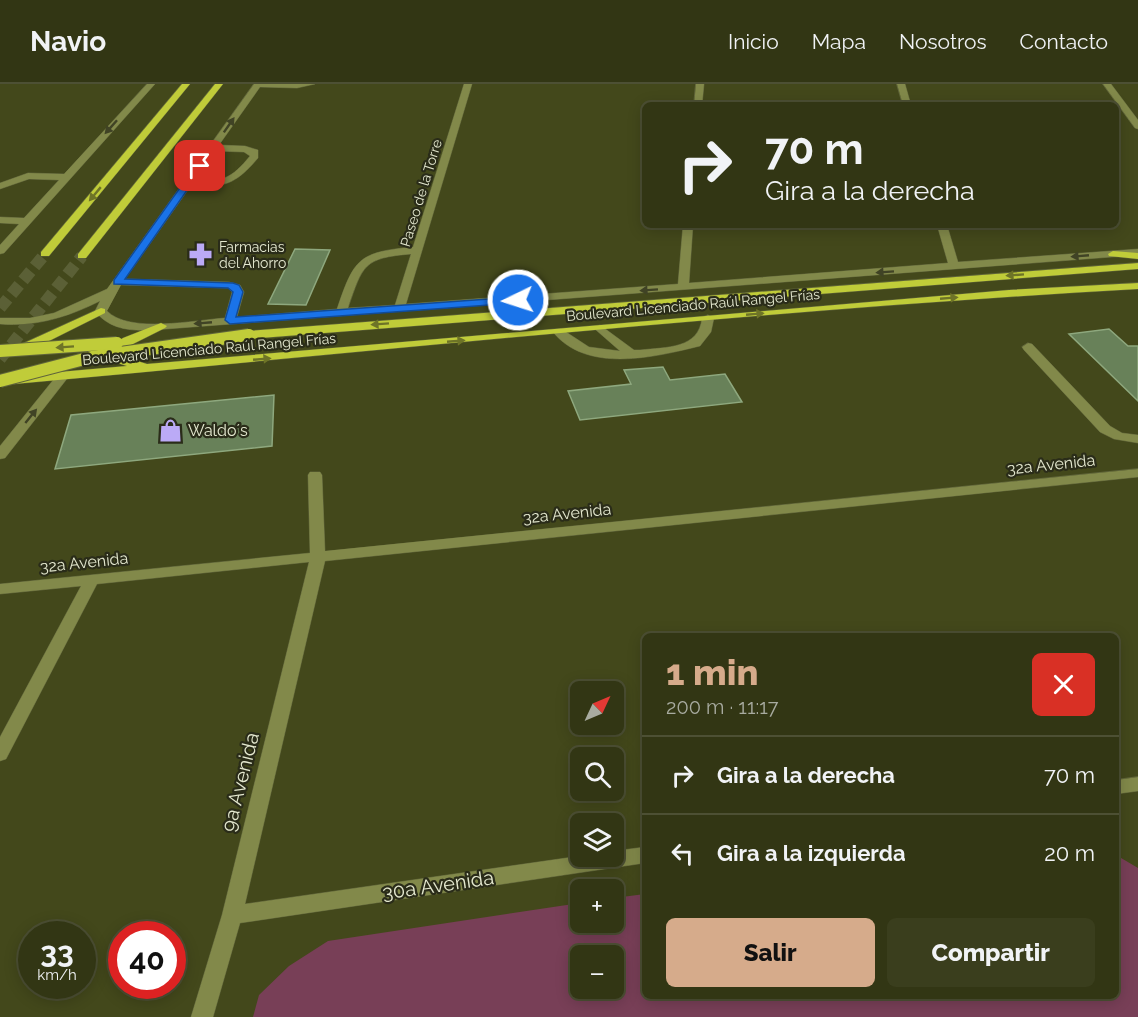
<!DOCTYPE html>
<html lang="es">
<head>
<meta charset="utf-8">
<style>
	:root { --surface:#323614; --page:#3a3e1d; --text:#f1f3f6; --muted:#a8aba0; --line:#4d5034; --accent:#d6ab8b }
	body { margin:0; font-family:Raleway,sans-serif; background:var(--page); color:var(--text); height:100vh; display:flex; flex-direction:column; font-size:22px; white-space:nowrap }
	* { box-sizing:border-box; margin:0 }
	p { font-size:20px; color:var(--muted) }
	.icon { flex:none; width:33px; height:33px; fill:none; stroke:currentColor; stroke-width:2; stroke-linecap:round; stroke-linejoin:round }
	.map { position:relative; flex:1; overflow:hidden }
	.panel { position:absolute; left:642px; top:549px; width:477px; height:366px; display:flex; flex-direction:column; background:var(--surface); border-radius:9px; box-shadow:0 3px 15px #0003,0 0 0 2px var(--line) }
	.panel>* { flex:none }
	.hud { position:absolute; left:642px; top:18px; width:477px; height:126px; border-radius:9px; box-shadow:0 3px 15px #0003,0 0 0 2px var(--line); background:#323614; color:var(--text); overflow:hidden }
	.needle { width:39px; rotate:46deg }
	.fabs { position:absolute; left:570px; top:597px; display:grid; gap:12px }
	.fabs a { display:grid; place-items:center; width:54px; height:54px; border-radius:9px; background:var(--surface); box-shadow:0 3px 15px #0003,0 0 0 2px var(--line); font-size:30px }
	.speed { position:absolute; left:18px; top:837px; display:flex; gap:12px; font-size:30px; font-weight:700; text-align:center }
	.speed>* { display:grid; place-content:center; width:78px; height:78px; border-radius:50%; background:var(--surface); box-shadow:0 3px 15px #0003,0 0 0 2px var(--line); line-height:1 }
	.speed small { font-size:15px; font-weight:400 }
	.speed .limit { border:9px solid #d22; background:#fff; color:#111 }
	.pin { position:absolute; display:grid; place-items:center; width:51px; height:51px; color:#fff; margin:-26px; border-radius:12px; box-shadow:0 3px 9px #0006 }
	.me { position:absolute; width:66px; margin:-33px; rotate:266deg; stroke-linejoin:round; filter:drop-shadow(0 0 4px #0008) }
	.turn { display:flex; align-items:center; gap:21px; height:126px; padding:0 24px; font-size:27px }
	.turn .icon { width:78px; height:78px; stroke-width:2.5 }
	.turn b { display:block; font-size:42px; line-height:51px }
	.round { display:grid; place-items:center; flex:none; width:63px; height:63px; border-radius:9px; background:var(--page) }
	.headline { display:flex; align-items:center; justify-content:space-between; height:102px; padding:0 24px }
	h1 { font-size:36px; font-weight:800; line-height:45px; color:var(--accent) }
	.primary-button { display:flex; gap:12px; margin-top:auto; padding:12px 24px }
	.primary-button a { flex:1; height:69px; border-radius:9px; background:var(--accent); color:#111; font-size:24px; font-weight:800; line-height:69px; text-align:center }
	.primary-button a+a { background:var(--page); color:var(--text) }
	ul { padding:0; list-style:none }
	li { display:flex; align-items:center; gap:18px; height:78px; padding:0 24px; border-top:2px solid var(--line) }
	li div { flex:1 }
	li b { display:block; font-size:22px }
	li em { font-style:normal }
	header { display:flex; align-items:center; gap:36px; box-sizing:border-box; height:84px; padding:0 30px; background:var(--surface); border-bottom:2px solid var(--line) }
	header strong { font-size:28px }
	nav { display:flex; gap:33px; margin-inline-start:auto; font-size:21px }
	.map>svg:first-child { display:block }
	.green { fill:#783f57; fill-rule:evenodd }
	.building { fill:#688159; stroke:#8ea87e; stroke-width:1.5 }
	.lines { fill:none; stroke-linecap:round; stroke-linejoin:round }
	.major-tunnel { stroke:#5b6036; stroke-width:12; stroke-dasharray:12 6; stroke-linecap:butt }
	.minor-casing { stroke:#60653b; stroke-width:1 }
	.major-casing { stroke:#60653b; stroke-width:1 }
	.minor { fill:#82894a; fill-rule:evenodd }
	.major { fill:#c0cc39; fill-rule:evenodd }
	.major-bridge-casing { stroke:#60653b; stroke-width:14; stroke-linecap:butt }
	.major-bridge { stroke:#c0cc39; stroke-width:12 }
	.oneway { fill:#404325 }
	.oneway2 { fill:#6e7427 }
	.route { fill:#1a73e8; stroke:#114b97; stroke-width:1.5 }
	.labels { text-anchor:middle; stroke-width:4.5; stroke-linejoin:round; paint-order:stroke }
	.far-street-label { font-size:14px; fill:#e4e8cf; stroke:#2a2c19 }
	.far-poi-label { font-size:14px; fill:#e4e8cf; stroke:#2a2c19; text-anchor:start }
	.poi-label { font-size:16px; fill:#e4e8cf; stroke:#2a2c19; text-anchor:start }
	.street-label { font-size:16px; fill:#e4e8cf; stroke:#2a2c19 }
	.near-street-label { font-size:20px; fill:#e4e8cf; stroke:#2a2c19 }
</style>
</head>
<body>
<header>
<strong>Navio</strong>
<nav><a>Inicio</a><a>Mapa</a><a>Nosotros</a><a>Contacto</a></nav>
</header>
<div class="map">
<svg width="1138" height="933" viewBox="0 0 1138 933">
	<rect width="100%" height="100%" fill="#43481b"/>
	<path class="green" d="M1116 771 1138 784V933H253L259 911 289 882 328 857 580 819V838H614V814L645 810V912H1116ZM580 872H614V904H580Z"/>
	<g class="building">
		<path d="M295 165 330 166 306 221 268 220Z"/>
		<path d="M1109 245 1128 262H1138V317L1069 250Z"/>
		<path d="M663 283 670 296 725 290 742 318 580 336 568 307 631 300 624 286Z"/>
		<path d="M274 311 272 362 55 385 71 331Z"/>
	</g>
	<g class="lines">
		<g class="major-tunnel">
			<path d="M0 224 45 170"/>
			<path d="M0 275 82 172"/>
		</g>
		<defs>
			<g id="minor">
				<path d="M147 0H155L4 169 0 170V161L19 140 0 139V133L24 134 59 96 29 95 0 105V99L28 89 64 90Z"/>
				<path d="M254 0H315L297 4 260 3 219 61 245 62 258 66V74C235 101 225 103 190 103L125 195 229 198 240 201 244 208 237 233 337 225C354 175 358 168 413 163L464 0H472L406 220 678 200 683 141H693L689 199 948 179 937 141H947L958 178 1138 165V171L153 246C131 247 110 246 95 227L100 217C68 233 36 243 0 240V234H30L54 229 107 205ZM215 67 244 68 250 72C231 95 224 97 194 97ZM411 170 395 221 348 224C363 181 363 174 411 170ZM121 201 228 204 232 208 225 234C195 236 129 250 107 227Z"/>
				<path d="M696 0H704L702 21H694Z"/>
				<path d="M897 0H905L911 21H903Z"/>
				<path d="M1103 0H1111L1138 36V45L1135 44Z"/>
				<path d="M708 231 714 234 711 248 700 262C655 273 587 290 553 248L555 246H563L589 263 620 267 596 246 594 244 600 241 634 266H640C667 263 699 265 702 234Z"/>
				<path d="M1028 259 1032 260 1110 342 1122 349 1138 351V359L1114 355 1100 348 1024 266 1022 263Z"/>
				<path d="M62 289 66 290 68 293 66 296 5 374 0 375V362L58 290Z"/>
				<path d="M1138 385V393L325 477 245 820 580 772H614V767L645 763V779L240 839 213 933H191L222 831 309 478 97 500 6 675 0 677V653L81 502 0 510V500L310 469 308 391 310 388H320L322 391 325 467Z"/>
				<path d="M1138 693V707L1116 710V696Z"/>
			</g>
			<g id="major">
				<path d="M182 0H190L49 172H41V168Z"/>
				<path d="M215 0H223L86 174H78V170Z"/>
				<path d="M1113 167 1138 169V175L1109 172 1108 170Z"/>
				<path d="M1138 179V185L249 255 243 251 249 247Z"/>
				<path d="M1138 199V205C763 226 388 266 14 300L8 296 14 292 127 282 111 277V262L123 254 161 239 167 242 165 244 121 266V272L147 280 1009 206Z"/>
				<path d="M101 224 105 225V229L41 261 17 269 11 265Z"/>
			</g>
		</defs>
		<use href="#minor" class="minor-casing"/>
		<use href="#major" class="major-casing"/>
		<use href="#minor" class="minor"/>
		<use href="#major" class="major"/>
		<defs>
			<g id="major-bridge">
				<path d="M0 267 117 259"/>
				<path d="M0 297 92 273 249 251"/>
			</g>
		</defs>
		<use href="#major-bridge" class="major-bridge-casing"/>
		<use href="#major-bridge" class="major-bridge"/>
	</g>
	<defs><path id="oneway-solid" d="M-6-.8H1V-3.2L6.5 0L1 3.2V.8H-6Z" transform="scale(1.5)"/></defs>
	<g class="oneway">
		<use href="#oneway-solid" transform="translate(229 41) rotate(-55)"/>
		<use href="#oneway-solid" transform="translate(111 43) rotate(132)"/>
		<use href="#oneway-solid" transform="translate(1080 172) rotate(175)"/>
		<use href="#oneway-solid" transform="translate(885 188) rotate(176)"/>
		<use href="#oneway-solid" transform="translate(649 206) rotate(176)"/>
		<use href="#oneway-solid" transform="translate(203 239) rotate(175)"/>
		<use href="#oneway-solid" transform="translate(31 332) rotate(-51)"/>
	</g>
	<g class="oneway2">
		<use href="#oneway-solid" transform="translate(95 110) rotate(130)"/>
		<use href="#oneway-solid" transform="translate(1015 191) rotate(176)"/>
		<use href="#oneway-solid" transform="translate(949 214) rotate(-5)"/>
		<use href="#oneway-solid" transform="translate(755 230) rotate(-5)"/>
		<use href="#oneway-solid" transform="translate(380 240) rotate(176)"/>
		<use href="#oneway-solid" transform="translate(456 257) rotate(-5)"/>
		<use href="#oneway-solid" transform="translate(65 263) rotate(176)"/>
		<use href="#oneway-solid" transform="translate(262 275) rotate(-5)"/>
	</g>
	<path class="route" d="M197 80 204 82 125 195 233 199 239 201 243 208 236 233 518 213 523 216 518 219 230 240 225 236 233 208 228 204 114 200V196Z"/>
	<defs>
		<symbol id="pharmacy-bare" viewBox="-9 -9 18 18"><path d="M-2-6h4v4h4v4h-4v4h-4v-4h-4v-4h4Z" fill="#bbaaf6" stroke="#2a2c19" stroke-width="2.5" paint-order="stroke"/></symbol>
		<symbol id="shop-bare" viewBox="-9 -9 18 18"><path d="M-5-2.5h2.3a2.7 3.5 0 0 1 5.4 0H5L5.5 6h-11ZM-1.5-2.5h3a1.5 2.3 0 0 0-3 0Z" fill="#bbaaf6" stroke="#2a2c19" stroke-width="2.5" paint-order="stroke"/></symbol>
	</defs>
	<g fill-rule="evenodd">
		<use href="#pharmacy-bare" x="184" y="154" width="33" height="33"/>
		<use href="#shop-bare" x="154" y="330" width="33" height="33"/>
	</g>
	<g class="labels">
		<g class="far-street-label">
			<text transform="translate(421 109) rotate(-73)" y="5">Paseo de la Torre</text>
			<text transform="translate(693 221) rotate(-5)" y="5">Boulevard Licenciado Raúl Rangel Frías</text>
			<text transform="translate(209 265) rotate(-5)" y="5">Boulevard Licenciado Raúl Rangel Frías</text>
		</g>
		<g class="far-poi-label">
			<text x="219" y="168">Farmacias<tspan x="219" dy="16">del Ahorro</tspan></text>
		</g>
		<g class="poi-label">
			<text x="188" y="352">Waldo´s</text>
		</g>
		<g class="street-label">
			<text transform="translate(1051 380) rotate(-6)" y="6">32a Avenida</text>
			<text transform="translate(567 429) rotate(-6)" y="6">32a Avenida</text>
			<text transform="translate(84 478) rotate(-6)" y="6">32a Avenida</text>
		</g>
		<g class="near-street-label">
			<text transform="translate(240 698) rotate(-76)" y="7">9a Avenida</text>
			<text transform="translate(438 801) rotate(-8)" y="7">30a Avenida</text>
		</g>
	</g>
</svg>
<div class="fabs">
<a><svg class="needle" viewBox="-14 -14 28 28"><path d="M0-13l5 13h-10z" fill="#e53935"/><path d="M0 13l5-13h-10z" fill="#a8aba0"/></svg></a>
<a><svg class="icon" aria-label="search" viewBox="0 0 24 24"><circle cx="10" cy="10" r="6"/><path d="M15 15l6 6"/></svg></a>
<a><svg class="icon" aria-label="layers" viewBox="0 0 24 24"><path d="M12 4l9 5-9 5-9-5zM3 14l9 5 9-5"/></svg></a>
<a>+</a>
<a>−</a>
</div>
<div class="speed"><div>33<small>km/h</small></div><div class="limit">40</div></div>
<div class="pin" style="left:200px;top:82px;background:#d93025"><svg class="icon" aria-label="arrive" viewBox="0 0 24 24"><path d="M6 21V4h12l-3 4 3 4H6"/></svg></div>
<svg class="me" style="left:518px;top:216px" viewBox="-20 -20 40 40"><circle r="17" fill="#1a73e8" stroke="#fff" stroke-width="3"/><path d="M0-11L8 9 0 5-8 9z" fill="#fff"/></svg>
<div class="hud">
<div class="turn"><svg class="icon" aria-label="right" viewBox="0 0 24 24"><path d="M7 20v-9h11M14 6l5 5-5 5"/></svg><div><b>70 m</b>Gira a la derecha</div></div>
</div>
<section class="panel">
<div class="headline"><div><h1>1 min</h1><p>200 m · 11:17</p></div><a class="round" style="background:#d93025;color:#fff"><svg class="icon" aria-label="close" viewBox="0 0 24 24"><path d="M6 6l12 12M18 6L6 18"/></svg></a></div>
<ul>
<li><svg class="icon" aria-label="right" viewBox="0 0 24 24"><path d="M7 20v-9h11M14 6l5 5-5 5"/></svg><div><b>Gira a la derecha</b></div><em>70 m</em></li>
<li><svg class="icon" aria-label="left" viewBox="0 0 24 24"><path d="M17 20v-9H6M10 6l-5 5 5 5"/></svg><div><b>Gira a la izquierda</b></div><em>20 m</em></li>
</ul>
<div class="primary-button"><a>Salir</a><a>Compartir</a></div>
</section>
</div>
</body>
</html>
